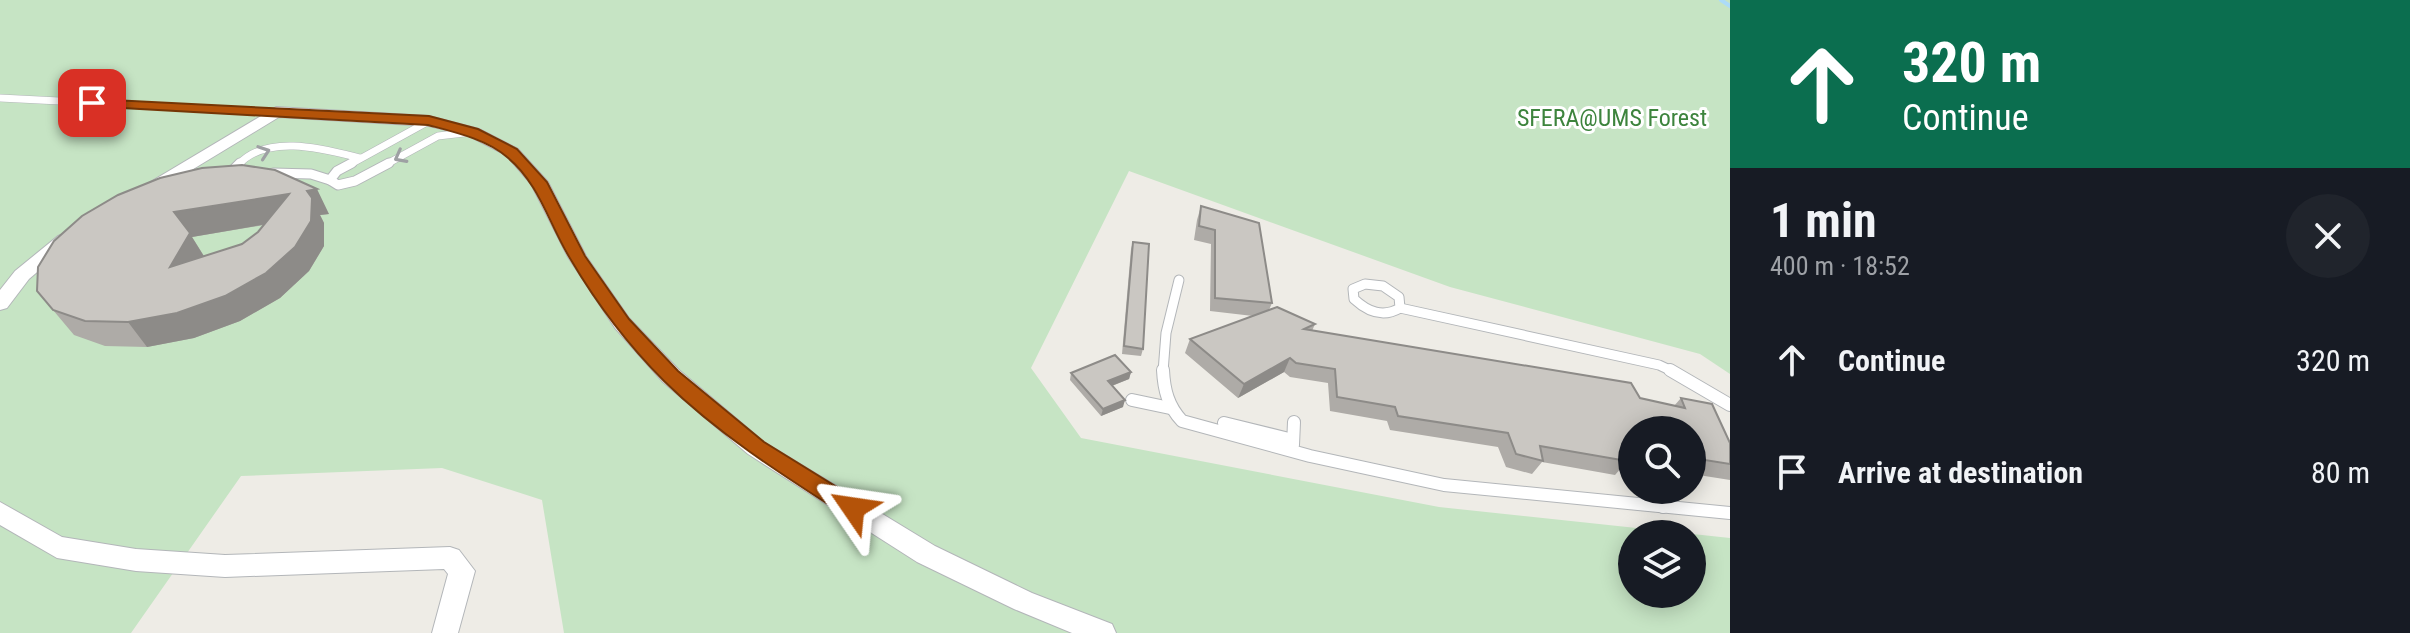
<!DOCTYPE html>
<html lang="en">
<head>
<meta charset="utf-8">
<style>
	:root { --surface:#171b24; --page:#20242c; --text:#f1f3f6; --muted:#9ea1a6 }
	body { margin:0; font-family:"Roboto Condensed",sans-serif; background:var(--page); color:var(--text); height:100vh; display:flex; flex-direction:column; font-size:30px; white-space:nowrap }
	* { box-sizing:border-box; margin:0 }
	p { font-size:26px; color:var(--muted) }
	.icon { flex:none; width:44px; height:44px; fill:none; stroke:currentColor; stroke-width:2; stroke-linecap:round; stroke-linejoin:round }
	.map { position:relative; flex:1; overflow:hidden }
	.panel { display:flex; flex-direction:column; background:var(--surface); width:680px }
	.panel>* { flex:none }
	.top-card { background:#0b6e4f; color:#fff; overflow:hidden }
	.buttons { position:absolute; left:1618px; top:416px; display:grid; gap:16px }
	.buttons a { display:grid; place-items:center; width:88px; height:88px; border-radius:50%; background:var(--surface); box-shadow:0 4px 20px #0003; font-size:40px }
	.pin { position:absolute; display:grid; place-items:center; width:68px; height:68px; color:#fff; margin:-34px; border-radius:16px; box-shadow:0 4px 12px #0006 }
	.me { position:absolute; width:88px; margin:-44px; rotate:302deg; stroke-linejoin:round; filter:drop-shadow(0 0 6px #0008) }
	.turn { display:flex; align-items:center; gap:28px; height:168px; padding:0 40px; font-size:36px }
	.turn .icon { width:104px; height:104px; stroke-width:2.5 }
	.turn b { display:block; font-size:56px; line-height:68px }
	.round { display:grid; place-items:center; flex:none; width:84px; height:84px; border-radius:42px; background:var(--page) }
	.summary { display:flex; align-items:center; justify-content:space-between; height:136px; padding:0 40px }
	h1 { font-size:48px; font-weight:700; line-height:60px }
	ul { padding:0; list-style:none }
	li { display:flex; align-items:center; gap:24px; height:112px; padding:0 40px }
	li div { flex:1 }
	li b { display:block; font-size:30px }
	li em { font-style:normal }
	main { display:flex; flex:1; min-height:0 }
	.map>svg:first-child { display:block }
	.green { fill:#c6e4c4; fill-rule:evenodd }
	.lines { fill:none; stroke-linecap:round; stroke-linejoin:round }
	.stream { stroke:#acdbf8; stroke-width:4 }
	.lane-far2-casing { stroke:#b3b6b9; stroke-width:8 }
	.lane-far1-casing { stroke:#b3b6b9; stroke-width:11 }
	.lane-casing { stroke:#b3b6b9; stroke-width:14 }
	.street-casing { stroke:#b3b6b9; stroke-width:2 }
	.lane-far2 { stroke:#fff; stroke-width:7 }
	.lane-far1 { stroke:#fff; stroke-width:9 }
	.lane { stroke:#fff; stroke-width:12 }
	.street { fill:#fff; fill-rule:evenodd }
	.wall { fill:#aeaba7; fill-rule:evenodd }
	.shaded-wall { fill:#8d8b88 }
	.building { fill:#cac7c2; stroke:#8d8b88; stroke-width:2; fill-rule:evenodd }
	.oneway { stroke:#9ea0a3 }
	.route { fill:#b45309; stroke:#753606; stroke-width:2 }
	.labels { text-anchor:middle; stroke-width:6; stroke-linejoin:round; paint-order:stroke }
	.far-park-label { font-size:24px; fill:#3d843d; stroke:#fff }
</style>
</head>
<body>
<main>
<div class="map">
<svg width="1730" height="633" viewBox="0 0 1730 633">
	<rect width="100%" height="100%" fill="#eeece6"/>
	<path class="green" d="M0 0H1730V374L1700 354 1450 287 1129 171 1031 368 1081 438 1439 507 1730 538V633H564L542 500 442 468 241 476 131 633H0ZM1632 534H1692V594H1632Z"/>
	<g class="lines">
		<path class="stream" d="M1721 0 1730 6"/>
		<defs>
			<g id="lane-far2">
				<path d="M0 98 276 112"/>
				<path d="M238 165C267 133 324 149 360 158"/>
				<path d="M349 165 429 121"/>
				<path d="M385 165 438 136 473 132"/>
			</g>
			<g id="lane-far1">
				<path d="M240 163 234 169 241 171"/>
				<path d="M352 163 337 171 330 180 338 185 355 181 389 163"/>
				<path d="M273 173 311 174 330 180"/>
				<path d="M1365 284 1383 286 1399 297 1400 308C1383 318 1368 312 1354 299L1353 289Z"/>
				<path d="M1400 308 1659 365 1674 372"/>
				<path d="M1163 372 1166 333 1179 280"/>
			</g>
			<g id="lane">
				<path d="M1163 370C1164 390 1168 406 1182 421L1310 456 1444 485 1730 513"/>
				<path d="M1670 370 1730 405"/>
				<path d="M1132 400 1170 408"/>
				<path d="M1224 423 1293 440"/>
				<path d="M1293 445 1294 422"/>
				<path d="M1660 490 1663 507"/>
			</g>
			<g id="street">
				<path d="M276 107 429 116 479 129 518 149 548 182 586 256 629 318 679 370 764 442 935 546 1032 593 1112 624 1116 633H1072L1014 609 917 562 748 454 663 382 615 328 568 257 531 184 506 155 467 135 429 126 279 117 152 194H140L137 190Z"/>
				<path d="M64 234 70 236 73 240 70 244 29 279 7 308 0 310V290L15 271 58 236Z"/>
				<path d="M0 502 62 537 136 549 225 555 450 547 459 550 475 571 458 633H432L448 574 444 569 225 577 136 571 57 558 0 525Z"/>
			</g>
		</defs>
		<use href="#lane-far2" class="lane-far2-casing"/>
		<use href="#lane-far1" class="lane-far1-casing"/>
		<use href="#lane" class="lane-casing"/>
		<use href="#street" class="street-casing"/>
		<use href="#lane-far2" class="lane-far2"/>
		<use href="#lane-far1" class="lane-far1"/>
		<use href="#lane" class="lane"/>
		<use href="#street" class="street"/>
	</g>
	<g class="wall">
		<path d="M242 165 329 214 320 215 324 223V246L309 271 280 298 240 321 194 338 147 347 105 346 74 335 37 291ZM264 225 258 232 242 244 204 256 192 237Z"/>
		<path d="M1201 206 1272 303 1269 310 1315 324 1312 331 1674 406 1681 398 1730 443V480L1692 474V430H1632V469L1622 467 1615 475 1542 462 1532 474 1506 467 1498 447 1390 430 1387 421 1330 411 1328 383 1290 377 1284 372 1238 398 1185 353 1190 339 1253 316 1210 311 1211 244 1194 240 1197 220Z"/>
		<path d="M1133 242 1143 349 1141 356 1122 354 1131 249Z"/>
		<path d="M1131 372 1129 379 1112 386 1123 407 1101 416 1070 380 1071 373Z"/>
	</g>
	<g class="shaded-wall">
		<path d="M317 189 329 214 320 215 324 223V246L309 271 280 298 240 321 194 338 147 347 128 322 295 247 307 191Z"/>
		<path d="M289 194 302 218 192 237 205 258 170 267 174 212Z"/>
		<path d="M1290 358 1284 372 1238 398 1244 384Z"/>
		<path d="M1131 372 1129 379 1106 388 1108 381Z"/>
		<path d="M1125 400 1123 407 1101 416 1103 409Z"/>
	</g>
	<g class="building">
		<path d="M242 165 275 170 317 189 307 191 312 198 311 221 295 247 266 273 225 296 177 313 128 322 85 321 53 310 37 291 38 267 54 241 82 216 118 195 160 178 202 168ZM289 194 258 232 242 244 170 267 190 233 174 212Z"/>
		<path d="M1201 206 1259 223 1272 303 1215 298V230L1199 226Z"/>
		<path d="M1133 242 1149 244 1143 349 1124 346Z"/>
		<path d="M1277 307 1315 324 1304 329 1631 383 1640 398 1685 408 1681 398 1712 404 1730 443V464L1692 458V430H1632V453L1623 451 1627 461 1540 446 1543 461 1516 454 1508 433 1398 416 1395 407 1337 397 1335 369 1296 363 1290 358 1244 384 1190 339Z"/>
		<path d="M1115 355 1131 372 1108 381 1125 400 1103 409 1071 373Z"/>
	</g>
	<defs><path id="oneway-chevron" d="M-2-3.5L2.5 0L-2 3.5" fill="none" stroke-width="1.6" stroke-linecap="round" stroke-linejoin="round" transform="scale(2)"/></defs>
	<g class="oneway">
		<use href="#oneway-chevron" transform="translate(264 152) rotate(-19)"/>
		<use href="#oneway-chevron" transform="translate(400 157) rotate(152)"/>
	</g>
	<path class="route" d="M92 99 429 116 478 129 517 149 547 182 585 256 629 319 678 371 764 442 861 502 864 508 861 515H845C781 474 718 434 664 381 628 345 597 304 571 260 549 225 540 184 507 157 486 139 454 132 428 125L87 106V100Z"/>
	<g class="labels">
		<g class="far-park-label">
			<text x="1612" y="126">SFERA@UMS Forest</text>
		</g>
	</g>
</svg>
<div class="buttons">
<a><svg class="icon" aria-label="search" viewBox="0 0 24 24"><circle cx="10" cy="10" r="6"/><path d="M15 15l6 6"/></svg></a>
<a><svg class="icon" aria-label="layers" viewBox="0 0 24 24"><path d="M12 4l9 5-9 5-9-5zM3 14l9 5 9-5"/></svg></a>
</div>
<div class="pin" style="left:92px;top:103px;background:#d93025"><svg class="icon" aria-label="arrive" viewBox="0 0 24 24"><path d="M6 21V4h12l-3 4 3 4H6"/></svg></div>
<svg class="me" style="left:853px;top:508px" viewBox="-20 -20 40 40"><path d="M0-17L14 15 0 8-14 15z" fill="#b45309" stroke="#fff" stroke-width="4"/></svg>
</div>
<section class="panel">
<div class="top-card">
<div class="turn"><svg class="icon" aria-label="ahead" viewBox="0 0 24 24"><path d="M12 20V5M6 11l6-6 6 6"/></svg><div><b>320 m</b>Continue</div></div>
</div>
<div class="summary"><div><h1>1 min</h1><p>400 m · 18:52</p></div><a class="round"><svg class="icon" aria-label="close" viewBox="0 0 24 24"><path d="M6 6l12 12M18 6L6 18"/></svg></a></div>
<ul>
<li><svg class="icon" aria-label="ahead" viewBox="0 0 24 24"><path d="M12 20V5M6 11l6-6 6 6"/></svg><div><b>Continue</b></div><em>320 m</em></li>
<li><svg class="icon" aria-label="arrive" viewBox="0 0 24 24"><path d="M6 21V4h12l-3 4 3 4H6"/></svg><div><b>Arrive at destination</b></div><em>80 m</em></li>
</ul>
</section>
</main>
</body>
</html>
